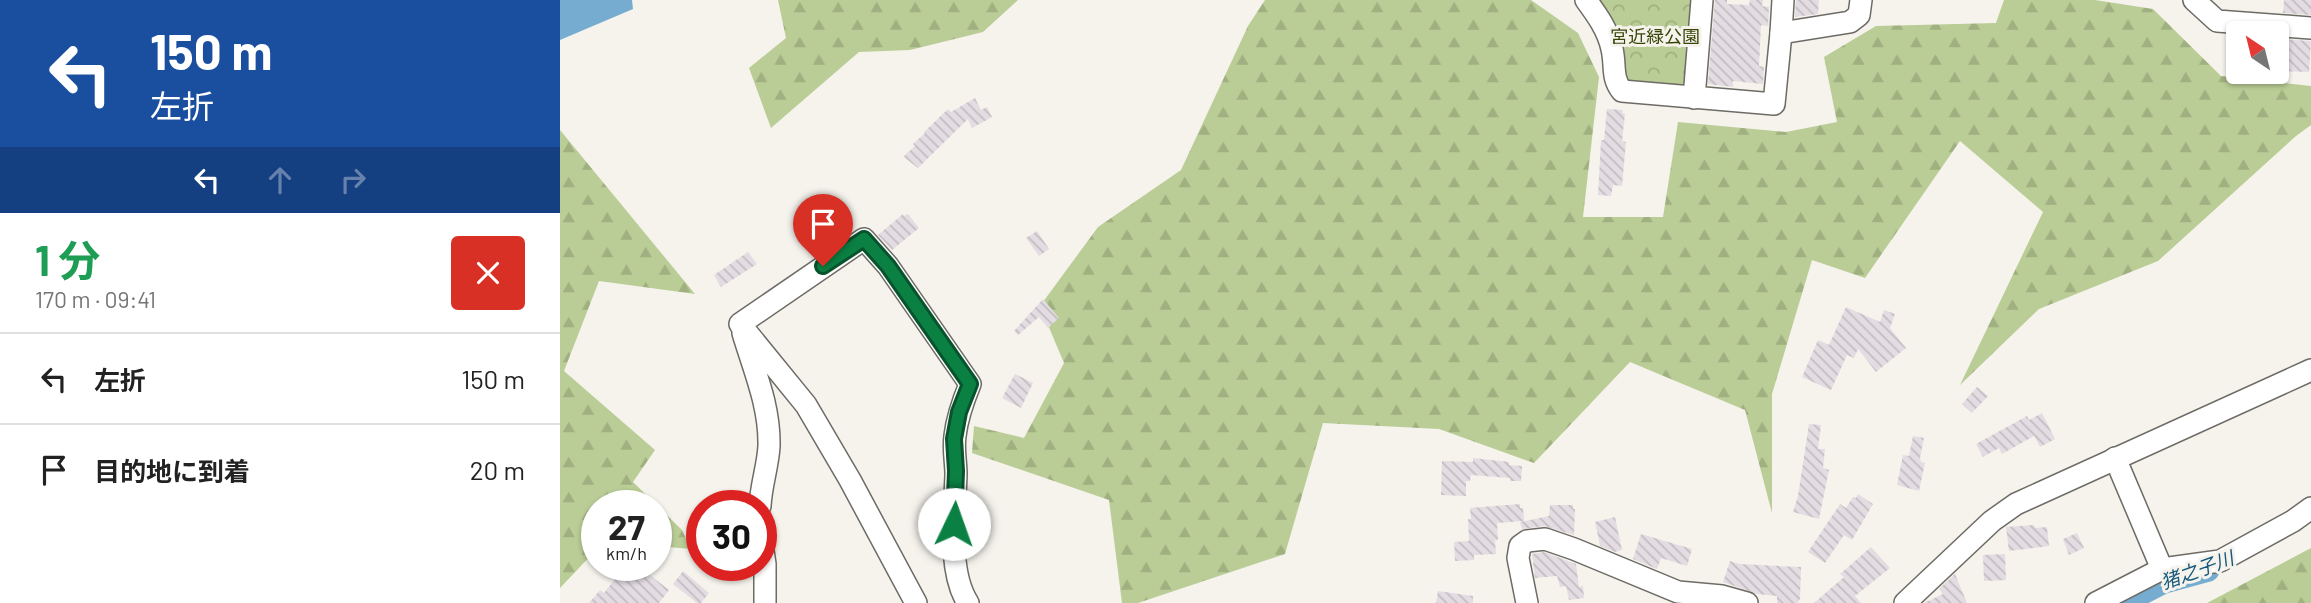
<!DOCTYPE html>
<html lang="ja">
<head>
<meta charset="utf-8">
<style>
	:root { --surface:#fff; --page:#f2f2f2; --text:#222; --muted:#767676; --line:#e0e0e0 }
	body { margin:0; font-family:Barlow,"Noto Sans JP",sans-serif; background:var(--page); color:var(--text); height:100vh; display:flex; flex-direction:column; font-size:26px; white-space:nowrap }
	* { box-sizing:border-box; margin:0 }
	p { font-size:23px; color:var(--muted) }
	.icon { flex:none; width:38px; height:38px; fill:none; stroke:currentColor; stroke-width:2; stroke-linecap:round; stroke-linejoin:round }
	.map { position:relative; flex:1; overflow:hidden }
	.panel { display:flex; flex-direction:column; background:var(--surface); width:560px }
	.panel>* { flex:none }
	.guide { background:#1a4fa0; color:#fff; overflow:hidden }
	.needle { width:46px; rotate:325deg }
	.fabs { position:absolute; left:1666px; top:21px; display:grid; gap:14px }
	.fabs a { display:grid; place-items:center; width:63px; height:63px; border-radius:7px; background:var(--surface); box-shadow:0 2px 5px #0004; font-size:35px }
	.speed { position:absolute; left:21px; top:490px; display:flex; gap:14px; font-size:35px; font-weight:700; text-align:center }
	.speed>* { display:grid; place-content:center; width:91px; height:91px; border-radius:50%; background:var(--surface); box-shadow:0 2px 5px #0004; line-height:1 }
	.speed small { font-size:18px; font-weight:400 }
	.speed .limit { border:10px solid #d22; background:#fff; color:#111 }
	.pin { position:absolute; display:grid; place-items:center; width:60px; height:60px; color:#fff; margin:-72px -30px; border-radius:50% 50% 50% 0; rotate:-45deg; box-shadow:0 0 7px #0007 }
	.pin .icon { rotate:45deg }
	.me { position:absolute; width:77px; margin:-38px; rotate:3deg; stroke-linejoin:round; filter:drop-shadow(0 0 5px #0008) }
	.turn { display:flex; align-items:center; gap:24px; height:147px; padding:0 35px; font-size:32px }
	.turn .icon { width:91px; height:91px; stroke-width:2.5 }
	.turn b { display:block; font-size:49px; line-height:60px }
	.lanes { display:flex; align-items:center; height:66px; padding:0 35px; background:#0003; justify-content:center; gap:35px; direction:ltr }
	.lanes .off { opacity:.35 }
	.round { display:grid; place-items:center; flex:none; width:74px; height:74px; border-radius:7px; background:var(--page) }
	.overview { display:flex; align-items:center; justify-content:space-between; height:119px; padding:0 35px }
	h1 { font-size:42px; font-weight:700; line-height:52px; color:#1e9e55 }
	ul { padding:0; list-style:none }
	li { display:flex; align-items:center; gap:21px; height:91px; padding:0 35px; border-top:2px solid var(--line) }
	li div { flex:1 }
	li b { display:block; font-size:26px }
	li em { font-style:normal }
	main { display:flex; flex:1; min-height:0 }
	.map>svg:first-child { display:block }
	.forest { fill:url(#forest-firs) }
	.park { fill:url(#park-crowns) }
	.water { fill:#75accf }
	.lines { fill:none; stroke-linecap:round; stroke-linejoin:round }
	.river { stroke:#75accf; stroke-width:26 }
	.building { fill:url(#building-back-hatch) }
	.minor-casing { stroke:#6d6b65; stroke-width:24 }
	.minor { stroke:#fff; stroke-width:21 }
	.route-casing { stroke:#07532c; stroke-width:18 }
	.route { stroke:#0b8043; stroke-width:12 }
	.labels { text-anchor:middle; stroke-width:6; stroke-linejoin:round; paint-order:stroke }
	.park-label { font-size:18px; fill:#374607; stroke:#f5f3ec }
	.water-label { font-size:19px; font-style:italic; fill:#16597c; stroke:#f5f3ec }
</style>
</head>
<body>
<main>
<section class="panel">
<div class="guide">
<div class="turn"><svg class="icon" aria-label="left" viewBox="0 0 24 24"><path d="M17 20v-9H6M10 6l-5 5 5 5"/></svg><div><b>150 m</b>左折</div></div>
<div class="lanes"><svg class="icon" aria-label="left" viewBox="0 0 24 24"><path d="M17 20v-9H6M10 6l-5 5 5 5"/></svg><svg class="icon off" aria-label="ahead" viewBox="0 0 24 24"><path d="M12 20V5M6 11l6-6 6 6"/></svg><svg class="icon off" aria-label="right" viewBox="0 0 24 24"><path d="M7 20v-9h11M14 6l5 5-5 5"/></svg></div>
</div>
<div class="overview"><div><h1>1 分</h1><p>170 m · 09:41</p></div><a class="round" style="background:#d93025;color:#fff"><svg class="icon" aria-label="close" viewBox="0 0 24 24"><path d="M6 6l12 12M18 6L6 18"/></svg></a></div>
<ul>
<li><svg class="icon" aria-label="left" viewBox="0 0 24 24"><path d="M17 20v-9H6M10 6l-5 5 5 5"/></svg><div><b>左折</b></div><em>150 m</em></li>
<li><svg class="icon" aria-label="arrive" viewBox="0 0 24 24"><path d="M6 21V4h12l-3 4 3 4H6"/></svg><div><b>目的地に到着</b></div><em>20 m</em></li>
</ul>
</section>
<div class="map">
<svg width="1751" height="603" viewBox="0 0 1751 603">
	<defs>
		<pattern id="forest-firs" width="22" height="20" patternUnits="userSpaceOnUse" patternTransform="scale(1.75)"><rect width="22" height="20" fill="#bacd96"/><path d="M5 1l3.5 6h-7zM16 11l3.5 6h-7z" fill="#a0b081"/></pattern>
		<pattern id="park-crowns" width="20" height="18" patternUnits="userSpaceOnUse" patternTransform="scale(1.75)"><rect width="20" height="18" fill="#bacd96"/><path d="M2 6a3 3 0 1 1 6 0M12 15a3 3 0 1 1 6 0" fill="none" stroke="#a0b081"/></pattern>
		<pattern id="building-back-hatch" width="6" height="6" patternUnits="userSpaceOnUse" patternTransform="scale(1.75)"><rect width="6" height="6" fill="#e3dde3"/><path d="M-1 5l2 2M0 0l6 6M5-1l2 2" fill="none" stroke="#c3bdc2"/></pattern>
	</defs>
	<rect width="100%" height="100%" fill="#f5f3ec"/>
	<g class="forest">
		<path d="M218 0H458L423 32 350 50 299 52 211 128 189 68 226 38Z"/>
		<path d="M705 0H971L1018 33 1039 77 1023 217H1103L1118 122 1226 132 1277 122 1264 57 1316 26 1436 23 1444 0H1535L1593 9 1661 76 1751 86V125L1736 136 1598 261 1479 309 1400 385 1483 212 1400 141 1305 278 1252 260 1212 394V513L1185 410 1070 362 974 463 879 429 763 423 725 554 578 603H562L549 500 412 453 414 426 464 438 504 363 480 306 538 227 621 170 688 26Z"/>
		<path d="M0 130 135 294 39 281 4 371 95 450 73 482 122 530 131 549 96 546V506H37V549L0 588Z"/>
		<path d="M1751 548V603H1647Z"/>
	</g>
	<path class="park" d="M1039 0H1135L1128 82 1119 90 1069 88Z"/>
	<path class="water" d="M0 0H72L73 9 0 40Z"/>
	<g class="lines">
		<path class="river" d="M1560 603 1603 581 1647 569"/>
	</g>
	<g class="building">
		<path d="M1155 0H1167V4L1189 5 1190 0H1203L1202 6 1209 7 1208 26 1201 25 1199 66 1204 67 1203 84 1173 81V87L1148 84Z"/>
		<path d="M1236 0H1259L1258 14 1235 17Z"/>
		<path d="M1724 0H1751V15L1723 13Z"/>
		<path d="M1717 39 1751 41 1749 72 1717 71Z"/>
		<path d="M415 98 421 110 427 107 432 117 412 128 408 119 358 168 345 158 344 156 355 146 353 144 365 133 364 132 388 109 391 112Z"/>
		<path d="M1047 109 1063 110 1062 113 1065 114 1062 141 1066 142 1062 186 1053 185 1051 196 1038 195 1041 140H1044Z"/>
		<path d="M343 214 344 216 348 214 359 228 332 250 318 235Z"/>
		<path d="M477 231 489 249 479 256 466 238Z"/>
		<path d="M188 252 197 264 161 287 154 275Z"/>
		<path d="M483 299 499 318 488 328 479 317 458 335 454 331Z"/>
		<path d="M1286 307 1320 322 1324 310 1335 314 1330 328 1346 348 1316 372 1298 349 1294 358 1287 355 1271 390 1242 377 1258 340 1269 345Z"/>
		<path d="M455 374 473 383 461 408 442 398Z"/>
		<path d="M1417 387 1428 396 1412 413 1402 404Z"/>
		<path d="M1482 413 1495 439 1480 447 1474 436 1442 454 1439 448 1423 457 1416 444 1467 416 1469 420Z"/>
		<path d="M1249 424 1261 425 1258 449H1265L1263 468 1269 470 1259 519 1233 512 1238 496Z"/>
		<path d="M1353 436 1364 438 1360 458 1361 462 1365 463 1359 491 1337 485 1343 455 1349 456Z"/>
		<path d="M913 458 949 462V465L962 466 961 481H950V478L911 475 910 481H906V496L881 495 882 461 913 462Z"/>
		<path d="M1298 494 1313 504 1292 540 1284 535 1265 563 1248 552 1280 504 1286 508 1293 497 1296 498Z"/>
		<path d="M960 504V508H963L964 521 937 523 938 540H935L936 554 914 555V560L895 561 894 542 909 541 908 519H911L910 508Z"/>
		<path d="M990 505H1013V509H1015L1014 535 984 526 962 529 960 522 989 516Z"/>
		<path d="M1055 517 1062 550 1055 552 1040 546 1035 522Z"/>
		<path d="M1474 525 1475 528 1487 527 1489 546 1449 551 1446 527Z"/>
		<path d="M1517 533 1524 548 1509 555 1503 539Z"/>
		<path d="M1081 534 1132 549 1127 566 1101 558 1097 569 1073 559Z"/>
		<path d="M1311 547 1330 568 1295 596 1301 603H1254L1284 577 1280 574Z"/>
		<path d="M984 552 1016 564 1019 587 1023 586 1024 598 1009 600 1006 586 1000 587 997 576 975 578 972 554Z"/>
		<path d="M1445 554 1446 580 1424 581 1423 555Z"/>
		<path d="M1170 561 1179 564 1241 567 1240 599 1237 603H1217V596L1197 594 1163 582Z"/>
		<path d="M77 565 109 590 99 603H29L40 590 44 593 63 569 70 574Z"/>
		<path d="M123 571 149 593 141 603H137L113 584Z"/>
		<path d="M1395 574 1407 603H1364L1383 594 1379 589Z"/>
		<path d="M878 591 913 596V603H876Z"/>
	</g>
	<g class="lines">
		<defs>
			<g id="minor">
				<path d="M1026 0C1037 15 1048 30 1052 49 1056 66 1051 77 1062 91L1214 104 1221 33 1290 22 1299 15 1301 0"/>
				<path d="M1634 0 1657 21 1751 28"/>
				<path d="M1221 33 1223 0"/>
				<path d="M1134 98 1142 0"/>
				<path d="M183 333C194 370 210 406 209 446 208 466 201 485 200 506"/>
				<path d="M1555 458 1602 569"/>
				<path d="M201 537 205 564V603"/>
				<path d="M356 603 290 480 246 405 180 324 304 239 328 266 410 384C403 401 397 418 395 436 393 449 396 462 396 474 395 511 387 571 408 603"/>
				<path d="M967 603 958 558 960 546 967 541 985 539 1014 549 1118 592 1162 596 1187 603"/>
				<path d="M1345 603 1432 521 1456 504 1751 370"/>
				<path d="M1536 603 1602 569 1660 561 1733 521 1751 508"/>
			</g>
		</defs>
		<use href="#minor" class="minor-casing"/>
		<use href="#minor" class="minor"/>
	</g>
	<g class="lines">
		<defs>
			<path id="route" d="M263 266 304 239 328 266 410 384 399 412 394 439 396 471 394 524"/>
		</defs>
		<use href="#route" class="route-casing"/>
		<use href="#route" class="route"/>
	</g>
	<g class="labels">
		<g class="park-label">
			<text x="1095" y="43">宮近緑公園</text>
		</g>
		<g class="water-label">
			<text transform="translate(1637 570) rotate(-20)" y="7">猪之子川</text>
		</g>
	</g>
</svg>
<div class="fabs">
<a><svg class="needle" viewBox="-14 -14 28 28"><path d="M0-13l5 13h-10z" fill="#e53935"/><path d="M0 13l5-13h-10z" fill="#767676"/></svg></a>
</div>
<div class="speed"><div>27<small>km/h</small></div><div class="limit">30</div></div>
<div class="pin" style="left:263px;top:266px;background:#d93025"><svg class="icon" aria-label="arrive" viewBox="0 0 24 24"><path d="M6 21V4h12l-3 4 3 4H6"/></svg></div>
<svg class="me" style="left:394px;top:524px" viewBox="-20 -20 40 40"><circle r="19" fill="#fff"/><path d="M0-13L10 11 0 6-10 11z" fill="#0b8043"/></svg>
</div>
</main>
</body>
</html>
